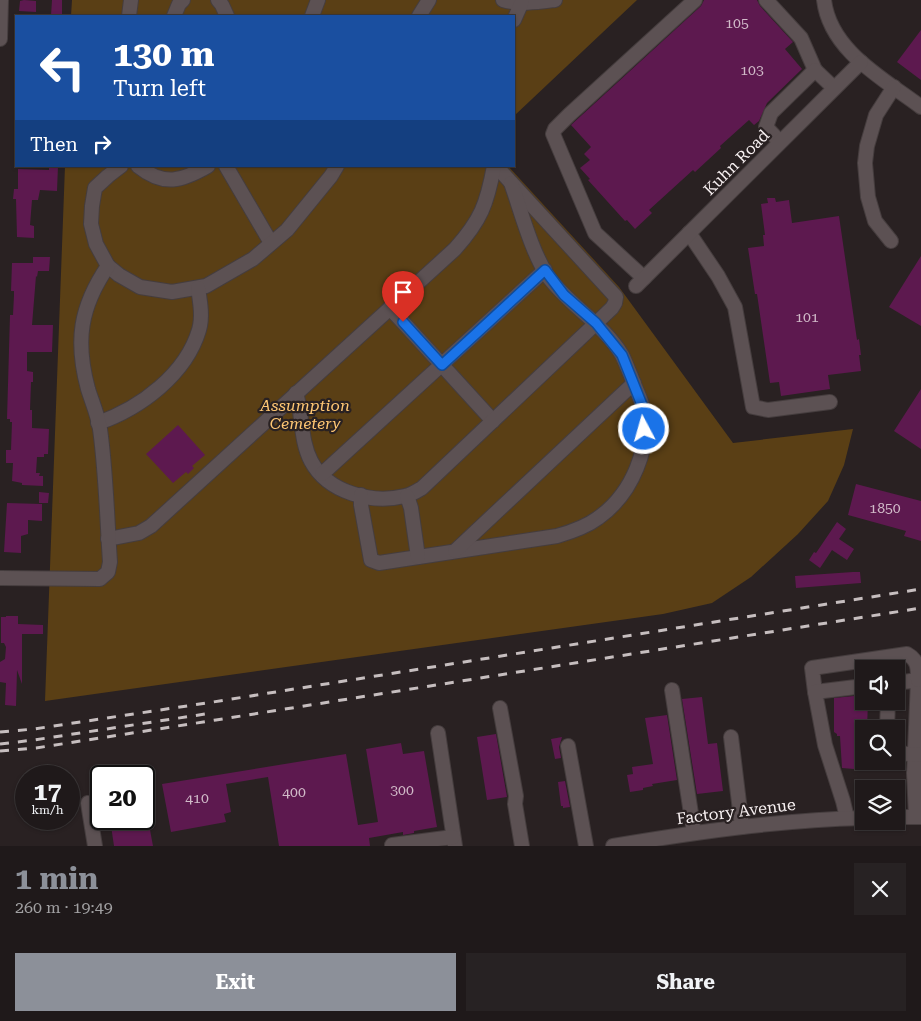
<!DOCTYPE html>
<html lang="en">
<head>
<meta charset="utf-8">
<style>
	:root { --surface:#1f191a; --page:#272223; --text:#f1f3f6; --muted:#a1a0a2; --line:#3c3839; --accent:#8c9099 }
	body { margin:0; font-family:"Roboto Serif",serif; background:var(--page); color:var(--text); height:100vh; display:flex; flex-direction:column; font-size:19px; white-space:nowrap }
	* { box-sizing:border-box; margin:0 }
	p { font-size:16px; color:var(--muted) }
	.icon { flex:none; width:28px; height:28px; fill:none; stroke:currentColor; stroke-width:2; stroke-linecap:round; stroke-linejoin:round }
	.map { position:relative; height:846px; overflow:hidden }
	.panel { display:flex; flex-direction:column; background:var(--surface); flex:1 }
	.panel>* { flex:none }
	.hud { position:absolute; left:15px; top:15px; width:500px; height:152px; border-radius:0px; box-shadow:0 1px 4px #0004,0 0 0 1px var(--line); background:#1a4fa0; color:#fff; overflow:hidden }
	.fabs { position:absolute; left:855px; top:660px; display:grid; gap:10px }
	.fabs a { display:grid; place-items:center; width:50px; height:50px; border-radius:0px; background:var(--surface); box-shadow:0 1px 4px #0004,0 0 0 1px var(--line); font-size:25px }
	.speed { position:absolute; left:15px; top:765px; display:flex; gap:10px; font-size:25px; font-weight:700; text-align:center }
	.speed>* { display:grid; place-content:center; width:65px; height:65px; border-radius:50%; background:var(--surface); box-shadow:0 1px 4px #0004,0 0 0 1px var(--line); line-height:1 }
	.speed small { font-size:12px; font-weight:400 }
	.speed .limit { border:2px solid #111; border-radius:8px; background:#fff; color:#111 }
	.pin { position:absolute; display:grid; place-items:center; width:42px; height:42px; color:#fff; margin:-51px -21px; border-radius:50% 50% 50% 0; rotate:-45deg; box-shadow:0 0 5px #0007 }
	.pin .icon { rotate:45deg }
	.me { position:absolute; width:55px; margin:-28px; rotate:354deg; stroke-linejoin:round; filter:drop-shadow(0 0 4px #0008) }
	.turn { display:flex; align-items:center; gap:18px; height:105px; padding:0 15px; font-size:22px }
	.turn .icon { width:65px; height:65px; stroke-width:2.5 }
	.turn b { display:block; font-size:35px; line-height:42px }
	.then { display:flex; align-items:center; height:48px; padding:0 15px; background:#0003; gap:10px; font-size:19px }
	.round { display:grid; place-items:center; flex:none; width:52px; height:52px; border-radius:0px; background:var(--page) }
	.overview { display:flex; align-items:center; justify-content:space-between; height:85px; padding:0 15px }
	h1 { font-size:30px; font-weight:700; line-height:38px; color:var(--accent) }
	.primary-button { display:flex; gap:10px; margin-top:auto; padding:10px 15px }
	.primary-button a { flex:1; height:58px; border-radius:0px; background:var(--accent); color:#fff; font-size:20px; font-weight:700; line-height:58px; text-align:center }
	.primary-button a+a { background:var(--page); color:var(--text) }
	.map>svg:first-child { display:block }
	.green { fill:#5a3f15 }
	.building { fill:#5d194f }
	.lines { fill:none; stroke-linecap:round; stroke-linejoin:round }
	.minor-casing { stroke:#453d3e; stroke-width:16 }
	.minor { stroke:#5c5153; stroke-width:14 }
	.rail { stroke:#c6bebf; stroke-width:3; stroke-dasharray:9 9; stroke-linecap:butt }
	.route-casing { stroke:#114b97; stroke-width:12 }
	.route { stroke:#1a73e8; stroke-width:9 }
	.labels { text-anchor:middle; stroke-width:4.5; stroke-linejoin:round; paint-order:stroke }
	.number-label { font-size:14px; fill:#d1bbc9 }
	.street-label { font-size:16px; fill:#f8f1f2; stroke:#292122 }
	.park-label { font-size:16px; font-style:italic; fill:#fec673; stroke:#292122 }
</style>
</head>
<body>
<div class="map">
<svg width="921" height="846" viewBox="0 0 921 846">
	<rect width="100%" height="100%" fill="#292122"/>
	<g class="green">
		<path d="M72 0H637L514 116V16H71Z"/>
		<path d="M65 166H508L619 287 733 443 853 429 844 465 828 501 798 534 751 577 712 603 663 614 45 701Z"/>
	</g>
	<g class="building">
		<path d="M24 0 36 1V12L19 11 20 1Z"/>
		<path d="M52 0H62V16H51Z"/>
		<path d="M704 0H757L760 6 793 42 785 49 802 69 767 103 759 121 754 125 749 120 720 146 721 148 695 172 693 170 649 210 652 213 635 229 627 220 625 221 588 180 590 179 580 168 590 160 584 154 591 147 571 125 701 6Z"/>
		<path d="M921 30V80L897 62Z"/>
		<path d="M49 166H58L57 191 40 190 38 200H32L30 225 34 226V238L17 237 16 199H13L14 189H18V169L49 170Z"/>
		<path d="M767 198H775L776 202 789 200 792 223 839 216 857 340 859 339 861 355H859L861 371 828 375 830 389 781 396 779 382 770 383 757 294H755L748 248 764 246 763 235H765L761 204 768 203Z"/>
		<path d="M921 256V326L889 307Z"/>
		<path d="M33 257H50L49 271H38L37 277 36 276 32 325H53L52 352H27V371L33 372V382H31L30 410H32V428L49 429 48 454H44V457H37L36 473H40L39 476H43V486L22 485V483L12 481 13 463H6V450H11L12 422H10V419H7L10 315H13L14 295V291H11L12 263H33Z"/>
		<path d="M921 389V449L894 431Z"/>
		<path d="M178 425 205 455 192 466 194 468 188 474 186 472 173 483 146 454Z"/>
		<path d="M856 484 921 501V541L904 536 906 531 848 515Z"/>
		<path d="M39 492 49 493 48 503H39Z"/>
		<path d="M7 503 42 504V521L28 520V534L21 536V553L4 552Z"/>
		<path d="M837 522 846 529 839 539 854 549 847 560 832 550 820 568 809 560 814 552 816 553Z"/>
		<path d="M853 572H860L861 583 796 588 795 576Z"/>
		<path d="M6 616H18V624L43 625V634H22V684L17 670 16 706 5 705 6 683 0 682V662L5 659 6 647 4 643H1V617H6Z"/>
		<path d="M864 695V701H868L867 729H864V761H879V771L842 768 840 736H837V734L834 732V698Z"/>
		<path d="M702 697 708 744 717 743 723 791 697 794 682 699Z"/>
		<path d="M667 715 677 780 652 784 653 786 643 788V790L630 792 627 775 633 774 632 767 653 764 645 718Z"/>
		<path d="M496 734 507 797 487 800 477 737Z"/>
		<path d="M562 737 559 747 561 758 555 759 551 739Z"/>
		<path d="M401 743 403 754 424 751 437 827 414 831V833L403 835V832L369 838 370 846H279L268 777 226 784 231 812 224 814 226 822 171 832 162 784 346 754 358 825 378 822 366 749Z"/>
		<path d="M565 781 570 807 563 808V806H561L558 782Z"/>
		<path d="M110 819H148L153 846H114Z"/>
	</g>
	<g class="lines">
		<defs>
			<g id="minor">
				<path d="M218 0 222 5 227 16"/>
				<path d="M503 0C519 5 539 2 555 0"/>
				<path d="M766 0 801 38 815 70"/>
				<path d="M824 0C830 51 884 79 921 107"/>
				<path d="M129 16 131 0"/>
				<path d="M174 16 179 4 183 0"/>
				<path d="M312 16 318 0"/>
				<path d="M419 16 429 0"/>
				<path d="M514 20 522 2"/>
				<path d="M0 39 1 0"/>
				<path d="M780 142 766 127 771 113 815 70 834 88"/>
				<path d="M138 166C164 187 182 181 208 166"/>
				<path d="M226 166 271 243"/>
				<path d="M689 233 718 276 735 307 753 407 768 410 830 402"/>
				<path d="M891 241 875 221 868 197 865 163 867 146 876 115 894 87"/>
				<path d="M108 266 119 275 140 287 172 292 206 286 253 259 287 230 331 176 337 166"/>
				<path d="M644 278 595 233 553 134 555 129 569 115 695 0"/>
				<path d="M636 286 861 62"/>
				<path d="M390 308 493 421"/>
				<path d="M296 393C303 415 300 440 311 461 328 493 372 504 405 496 411 495 417 491 422 488L612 308 615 303 616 297 496 166"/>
				<path d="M98 423C141 408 186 374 199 330 203 317 200 301 198 288"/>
				<path d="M322 474 545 270"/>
				<path d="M361 495V505L371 560 379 563 557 536C571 532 586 527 598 518 632 494 653 446 642 404 639 395 634 385 631 376 628 369 625 361 622 355 603 323 568 305 547 275 531 250 521 211 511 183"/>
				<path d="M407 496 411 508 418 557"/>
				<path d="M108 539 139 533 151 526 455 249C481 220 487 204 494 166"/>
				<path d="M455 551 634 383"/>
				<path d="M0 578 100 579 108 572 110 562C107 518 106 472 100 429 98 415 92 402 88 389 75 341 80 307 108 266L96 244 91 224 92 206 95 188 108 176 121 166"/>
				<path d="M896 683 918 680 914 773 916 817"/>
				<path d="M672 690 694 833"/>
				<path d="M815 692 812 668 907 654C918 660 918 668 918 680L921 679"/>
				<path d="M500 708 516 796 515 804 522 846"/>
				<path d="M887 729 888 701"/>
				<path d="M438 733 455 846"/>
				<path d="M731 737 742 827"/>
				<path d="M568 746 586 846"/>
				<path d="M896 753 921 755"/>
				<path d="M88 803 95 846"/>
				<path d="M896 817H921"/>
				<path d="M847 818 843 801 825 745 815 692 864 686"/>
				<path d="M392 845 453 837"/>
				<path d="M613 846C696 832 780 820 864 818"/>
			</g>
		</defs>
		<use href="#minor" class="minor-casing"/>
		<use href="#minor" class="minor"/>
		<g class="rail">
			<path d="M0 732 34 729 213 702 921 589"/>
			<path d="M0 744 34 740 212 713"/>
			<path d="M0 751 36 748 216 720 921 608"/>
		</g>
	</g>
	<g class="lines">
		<defs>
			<path id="route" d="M403 322 442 365 545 270 564 295 596 323 622 355 642 405 644 429"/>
		</defs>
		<use href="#route" class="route-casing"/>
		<use href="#route" class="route"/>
	</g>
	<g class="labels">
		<g class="number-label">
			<text x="737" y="28">105</text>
			<text x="752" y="75">103</text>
			<text x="807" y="322">101</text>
			<text x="885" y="513">1850</text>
			<text x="402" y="795">300</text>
			<text x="294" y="797">400</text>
			<text x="197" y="803">410</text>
		</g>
		<g class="street-label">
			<text transform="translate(736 162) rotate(-45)" y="6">Kuhn Road</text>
			<text transform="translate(736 811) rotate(-7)" y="6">Factory Avenue</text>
		</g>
		<g class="park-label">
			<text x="305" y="411">Assumption<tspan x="305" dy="18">Cemetery</tspan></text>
		</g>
	</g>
</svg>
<div class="fabs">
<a><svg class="icon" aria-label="sound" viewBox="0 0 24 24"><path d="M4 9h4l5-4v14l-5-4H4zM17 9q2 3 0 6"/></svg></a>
<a><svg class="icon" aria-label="search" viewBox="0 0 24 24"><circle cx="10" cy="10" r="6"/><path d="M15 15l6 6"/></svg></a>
<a><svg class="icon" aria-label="layers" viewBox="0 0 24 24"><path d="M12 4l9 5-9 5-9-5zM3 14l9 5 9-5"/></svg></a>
</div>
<div class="speed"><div>17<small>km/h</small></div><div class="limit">20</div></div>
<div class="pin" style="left:403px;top:322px;background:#d93025"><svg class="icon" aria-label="arrive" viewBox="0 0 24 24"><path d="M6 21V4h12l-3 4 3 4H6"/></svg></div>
<svg class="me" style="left:644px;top:429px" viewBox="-20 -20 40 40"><circle r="17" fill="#1a73e8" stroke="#fff" stroke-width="3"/><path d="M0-11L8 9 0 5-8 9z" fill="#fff"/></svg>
<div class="hud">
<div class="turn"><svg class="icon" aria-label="left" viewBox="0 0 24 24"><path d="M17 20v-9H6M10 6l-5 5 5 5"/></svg><div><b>130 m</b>Turn left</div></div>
<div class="then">Then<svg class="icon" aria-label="right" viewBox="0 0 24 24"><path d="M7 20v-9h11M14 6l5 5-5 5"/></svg></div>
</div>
</div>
<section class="panel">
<div class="overview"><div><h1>1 min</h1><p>260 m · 19:49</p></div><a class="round"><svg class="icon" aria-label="close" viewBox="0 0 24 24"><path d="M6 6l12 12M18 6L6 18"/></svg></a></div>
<div class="primary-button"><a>Exit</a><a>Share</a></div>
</section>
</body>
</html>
